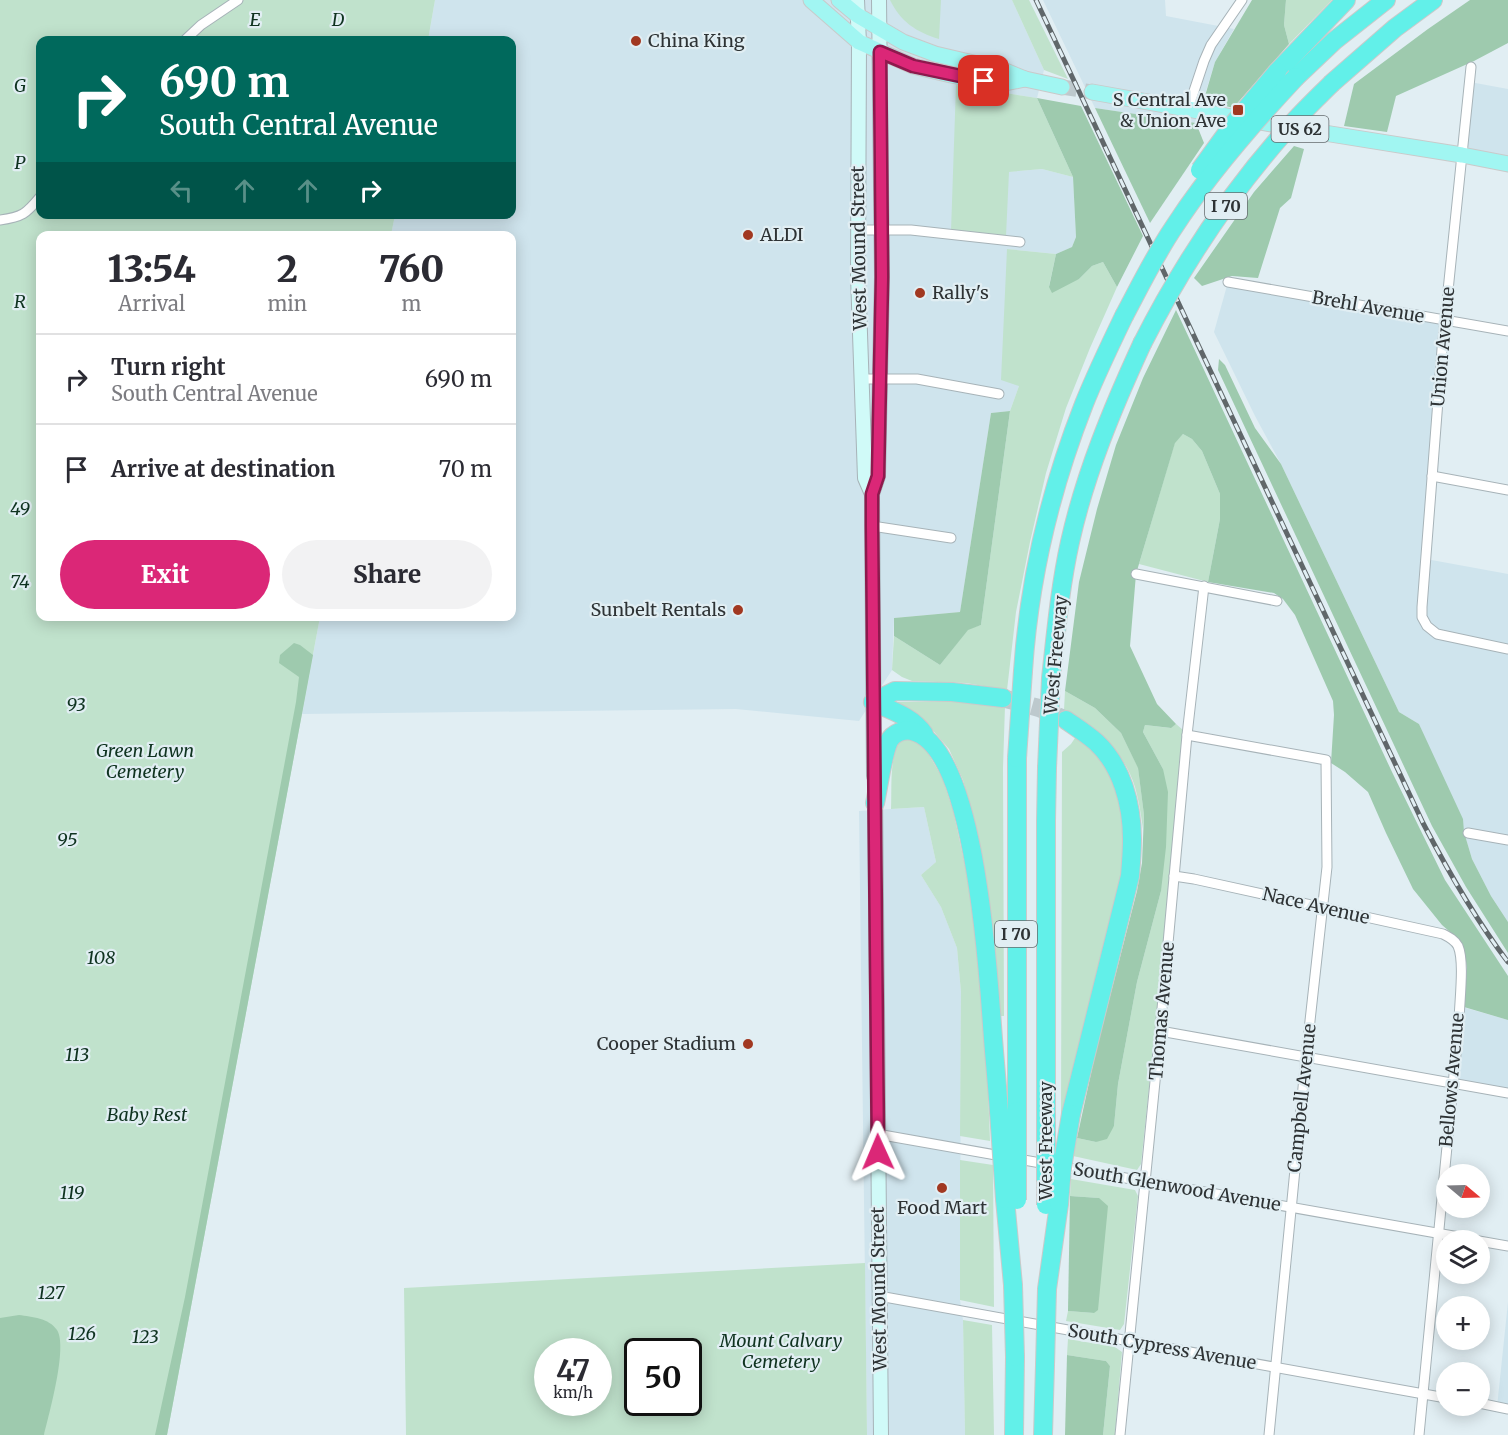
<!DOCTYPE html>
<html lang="en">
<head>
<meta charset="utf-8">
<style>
	:root { --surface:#fff; --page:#f2f2f3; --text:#2b2b33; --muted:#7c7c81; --line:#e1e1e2; --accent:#db2777 }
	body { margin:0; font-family:Merriweather,serif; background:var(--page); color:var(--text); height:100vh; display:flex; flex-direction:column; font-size:22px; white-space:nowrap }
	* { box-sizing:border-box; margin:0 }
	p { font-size:20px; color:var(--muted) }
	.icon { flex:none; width:33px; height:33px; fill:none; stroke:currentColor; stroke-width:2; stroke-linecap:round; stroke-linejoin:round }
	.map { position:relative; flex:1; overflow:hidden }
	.side { position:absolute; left:36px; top:231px; width:480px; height:390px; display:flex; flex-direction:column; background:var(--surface); border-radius:12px; box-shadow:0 3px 15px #0003 }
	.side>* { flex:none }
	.hud { position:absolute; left:36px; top:36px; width:480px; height:183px; border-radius:12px; box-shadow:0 3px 15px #0003; background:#00695c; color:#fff; overflow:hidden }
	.needle { width:39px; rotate:109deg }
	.fabs { position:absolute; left:1436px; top:1164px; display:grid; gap:12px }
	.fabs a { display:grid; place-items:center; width:54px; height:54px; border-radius:50%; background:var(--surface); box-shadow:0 3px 15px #0003; font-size:30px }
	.speed { position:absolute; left:534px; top:1338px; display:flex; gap:12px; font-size:30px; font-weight:700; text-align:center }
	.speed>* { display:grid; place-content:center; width:78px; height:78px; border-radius:50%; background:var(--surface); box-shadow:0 3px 15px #0003; line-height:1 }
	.speed small { font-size:15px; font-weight:400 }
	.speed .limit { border:3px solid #111; border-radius:9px; background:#fff; color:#111 }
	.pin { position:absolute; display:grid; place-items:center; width:51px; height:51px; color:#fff; margin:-26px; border-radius:12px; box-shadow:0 3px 9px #0006 }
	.me { position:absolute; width:66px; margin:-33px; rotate:359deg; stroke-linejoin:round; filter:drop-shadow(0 0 4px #0008) }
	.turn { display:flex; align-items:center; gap:21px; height:126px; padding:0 24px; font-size:27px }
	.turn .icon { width:78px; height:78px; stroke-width:2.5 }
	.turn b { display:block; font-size:42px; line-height:51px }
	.lanes { display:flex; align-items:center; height:57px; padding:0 24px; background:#0003; justify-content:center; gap:30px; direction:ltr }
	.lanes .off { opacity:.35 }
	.eta { display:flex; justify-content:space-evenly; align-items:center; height:102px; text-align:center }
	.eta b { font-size:36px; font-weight:800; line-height:42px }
	.button { display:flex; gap:12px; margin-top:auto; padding:12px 24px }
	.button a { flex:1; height:69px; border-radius:36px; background:var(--accent); color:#fff; font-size:24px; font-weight:800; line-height:69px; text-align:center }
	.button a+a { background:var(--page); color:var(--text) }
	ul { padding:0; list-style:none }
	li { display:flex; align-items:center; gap:18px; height:90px; padding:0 24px; border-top:2px solid var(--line) }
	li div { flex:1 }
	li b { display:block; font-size:22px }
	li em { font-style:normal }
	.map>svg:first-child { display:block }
	.built { fill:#cfe4ed }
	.green { fill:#c0e2cc; fill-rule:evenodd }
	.forest { fill:#9ecaae }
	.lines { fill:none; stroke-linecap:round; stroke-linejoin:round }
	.primary-tunnel { stroke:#bdc9cd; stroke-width:15; stroke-dasharray:15 8; stroke-linecap:butt }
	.highway-tunnel { stroke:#bdc9cd; stroke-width:18; stroke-dasharray:18 9; stroke-linecap:butt }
	.street-casing { stroke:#a7b3b8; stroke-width:11 }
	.secondary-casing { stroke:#a7b3b8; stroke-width:16 }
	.primary-casing { stroke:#c9caca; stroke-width:17 }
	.highway-casing { stroke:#c9caca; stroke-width:20 }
	.street { stroke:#fff; stroke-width:9 }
	.secondary { stroke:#d0faf8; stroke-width:14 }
	.primary { stroke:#a1f6f2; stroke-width:15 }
	.highway { stroke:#62f0e9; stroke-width:18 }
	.rail-casing { stroke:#60676a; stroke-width:5 }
	.rail { stroke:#e1eef3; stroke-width:3; stroke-dasharray:9; stroke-linecap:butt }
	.highway-bridge-casing { stroke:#c9caca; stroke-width:20; stroke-linecap:butt }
	.highway-bridge { stroke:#62f0e9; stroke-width:18 }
	.route-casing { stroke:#8e194d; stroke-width:15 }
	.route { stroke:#db2777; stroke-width:10 }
	.poi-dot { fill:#a13821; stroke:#e1eef3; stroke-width:2 }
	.labels { text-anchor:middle; stroke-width:4.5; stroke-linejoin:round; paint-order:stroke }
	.shield { fill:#e1eef3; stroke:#646b6e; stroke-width:1.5 }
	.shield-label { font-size:16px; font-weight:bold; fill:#2e3335 }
	.park-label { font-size:18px; font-style:italic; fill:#0f3320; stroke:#e1eef3 }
	.poi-label { font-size:18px; fill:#2e3335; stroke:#e1eef3; text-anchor:start }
	.street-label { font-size:18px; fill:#2e3335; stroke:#e1eef3 }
</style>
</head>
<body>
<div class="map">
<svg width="1508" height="1435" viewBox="0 0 1508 1435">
	<rect width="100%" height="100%" fill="#e1eef3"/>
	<g class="built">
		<path d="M435 0H1012L1044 70 1037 98 956 85 1008 172 1042 169 1073 177 1076 237 1072 247 1056 254 1007 249 1019 386 1010 411 991 413 960 612 894 618 892 670 859 721 736 709 302 714 320 617 512 616V236L391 235 395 215 512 214V40H428Z"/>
		<path d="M1043 0H1165L1166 16 1234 29 1215 62 1196 123 1095 108Z"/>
		<path d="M1470 82 1508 89V164L1462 155Z"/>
		<path d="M1228 282 1445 321 1426 559 1508 574V922L1491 896 1472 859 1464 832 1419 724 1399 712 1281 464 1255 416 1214 332Z"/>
		<path d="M924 807 936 862 921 875 941 907 957 948 961 992 960 1300 963 1320 965 1435H867L859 811Z"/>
		<path d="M1459 1006 1508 1020V1093L1452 1083Z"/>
		<path d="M1508 1302V1409L1497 1407Z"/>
	</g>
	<g class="green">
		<path d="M0 0H435L428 40H40V214L395 215 391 235 40 236V616L320 617 167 1435H0Z"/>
		<path d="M890 0H941L939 39C916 32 901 22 890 0Z"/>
		<path d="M1012 0H1029L1068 79 1044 70Z"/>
		<path d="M1286 0H1332L1289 44 1284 25Z"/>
		<path d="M956 85 1037 98 1073 177 1042 169 1009 172 1006 236 951 231Z"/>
		<path d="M1007 249 1056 254 1049 286 1079 279 1092 266 1103 262 1117 287 1090 348 1066 408 1046 473 1030 542 1016 612 1007 690 966 683 912 681 902 677 892 670 894 636 940 665 968 629 981 625 1010 411 1019 386 1001 380Z"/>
		<path d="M1183 434 1192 439 1202 451 1220 494V519L1208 582 1139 564 1175 442Z"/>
		<path d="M1065 691 1095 708 1121 733 1138 767 1144 815 1143 829C1141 815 1139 801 1135 787 1124 751 1096 728 1064 710Z"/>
		<path d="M953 701 1005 706 1003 768 1004 1016H998L988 897 978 837 963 780 949 749 930 727 912 713 896 704 898 702Z"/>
		<path d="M1176 724 1183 730 1159 994 1141 1164 1137 1170 1073 1156 1077 1138 1096 1142 1114 1126 1118 1084 1137 982 1161 891 1163 769 1143 732 1145 725 1170 728Z"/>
		<path d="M1077 735 1103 762 1117 788 1126 844 1122 884 1065 1120H1061L1062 752 1071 744Z"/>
		<path d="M901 737 922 743 942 777 953 810 966 870 975 924 986 1038 990 1141 960 1136 961 992 957 948 941 907 921 875 936 862 924 807 891 809C892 784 889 759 901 737Z"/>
		<path d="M960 1160 993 1165 994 1307 960 1300Z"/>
		<path d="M1071 1179 1135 1190 1138 1196 1124 1324 1120 1330 1066 1321 1068 1311 1094 1313 1099 1198 1070 1196Z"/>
		<path d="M865 1263 867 1435H406L404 1288ZM548 1352H598V1402H548ZM638 1352H688V1402H638Z"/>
		<path d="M963 1320 992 1325 994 1435H965Z"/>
		<path d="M1068 1339 1115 1347 1122 1352 1115 1435H1103L1110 1366 1106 1361 1067 1355Z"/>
	</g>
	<g class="forest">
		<path d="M1252 0H1286L1284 25 1289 44 1233 108 1215 103 1205 96 1215 62Z"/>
		<path d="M1470 0H1508V43L1474 61 1396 96 1387 132 1344 126 1354 84 1428 29Z"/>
		<path d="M1037 98 1081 106 1143 236 1117 287 1103 262 1092 266 1079 279 1052 293 1049 287 1056 254 1072 247 1076 237 1073 177Z"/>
		<path d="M1095 108 1196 123 1204 143 1150 223Z"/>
		<path d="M1294 146 1304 149 1291 198 1280 208 1258 278 1232 276 1202 286 1194 278 1254 192Z"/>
		<path d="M1176 310 1392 772 1445 880 1508 976V1020L1464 1007 1467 968 1464 949 1457 938 1442 925 1413 889 1386 833 1368 792 1345 772 1331 763 1334 715 1333 701 1295 615 1283 599 1274 593 1208 582 1220 519V494L1202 451 1192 439 1183 434 1175 443 1136 574 1130 646 1157 704 1176 724 1171 728 1145 725 1143 732 1163 769 1168 792 1166 847 1161 891 1137 982 1118 1084 1114 1126 1107 1139 1096 1142 1077 1138 1095 1055 1137 891 1142 863 1144 815 1138 768 1121 733 1095 708 1065 691 1079 582 1097 509 1116 445 1143 378Z"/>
		<path d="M1219 359 1225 365 1255 428 1281 464 1399 712 1419 724 1463 819 1464 832 1472 859 1491 896 1508 922V953L1466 887 1432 826 1218 370Z"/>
		<path d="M1010 411 981 625 968 630 940 665 894 636V618L960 612 991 413Z"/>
		<path d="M294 643 300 645 313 655 167 1435H155L185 1297 296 702 299 677 279 663 280 655Z"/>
		<path d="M1070 1196 1099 1198 1108 1206 1098 1310 1094 1313 1068 1311Z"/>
		<path d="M19 1315C32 1317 49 1318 57 1330 68 1347 49 1414 44 1435H0V1318Z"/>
		<path d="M1067 1355 1106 1361 1110 1366 1103 1435H1065Z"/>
	</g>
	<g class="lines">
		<path class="primary-tunnel" d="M1062 87 1092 92"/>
		<path class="highway-tunnel" d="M1006 699 1039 708 1062 718"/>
		<defs>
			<g id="street">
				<path d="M185 40 201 25 238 0"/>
				<path d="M1471 67 1442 349 1422 607V617L1427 626 1437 634 1508 649"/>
				<path d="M1188 109 1204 61 1211 45 1242 0"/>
				<path d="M0 220C22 217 26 214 40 197"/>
				<path d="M858 230H911L1020 242"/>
				<path d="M1228 282 1508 331"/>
				<path d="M861 379H917L999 394"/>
				<path d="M1432 476 1508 490"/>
				<path d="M872 526 951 538"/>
				<path d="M1136 574 1277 601"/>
				<path d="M1187 735 1326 760 1327 867 1306 1057 1269 1435"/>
				<path d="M1468 833 1508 840"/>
				<path d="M1174 876 1194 879 1443 934C1449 937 1455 940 1458 946 1465 962 1459 1004 1459 1023L1419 1435"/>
				<path d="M1160 1031 1508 1093"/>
				<path d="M877 1134 1476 1240"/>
				<path d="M1479 1241 1508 1246"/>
				<path d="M879 1296 1446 1398"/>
				<path d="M1479 1403 1508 1409"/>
				<path d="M1120 1435 1160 1031 1187 735 1204 586"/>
			</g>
			<g id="secondary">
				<path d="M857 0 859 42 858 276 865 478 872 494"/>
				<path d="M874 776 872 499V494L878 476 882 277 879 0"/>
				<path d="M875 795 881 1435"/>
			</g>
			<g id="primary">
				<path d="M811 0 859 42 913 66 951 75 1000 84 1025 79"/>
				<path d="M839 0 857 15 903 42 935 54 1003 70 1025 79 1062 87"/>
				<path d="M1092 92 1293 128 1462 155 1508 164"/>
			</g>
			<g id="highway">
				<path d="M1277 72 1346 0"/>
				<path d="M1296 77 1334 41 1386 0"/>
				<path d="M1332 83 1395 28 1433 0"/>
				<path d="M1023 671C1029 580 1051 488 1084 404 1096 374 1110 345 1124 316"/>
				<path d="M1051 678C1056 633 1060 587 1070 542 1085 474 1113 407 1142 344"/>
				<path d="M873 702 895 691 952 692 1003 698"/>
				<path d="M873 702C891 710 913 717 924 734"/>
				<path d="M1066 720C1076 727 1087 734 1096 742 1122 766 1132 805 1132 839 1132 852 1131 864 1130 876L1071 1114"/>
				<path d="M875 803C879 785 882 757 889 741 893 733 904 729 912 731 975 747 988 970 992 1025 994 1054 997 1083 999 1112"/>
				<path d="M1017 1111V758"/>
				<path d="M1046 1112V821L1047 768"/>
				<path d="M1005 1199 1013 1285"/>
				<path d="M1047 1289 1059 1204"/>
				<path d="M1014 1435 1015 1357"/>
				<path d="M1043 1435 1045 1365"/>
			</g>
		</defs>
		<use href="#street" class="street-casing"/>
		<use href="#secondary" class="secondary-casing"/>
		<use href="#primary" class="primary-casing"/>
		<use href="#highway" class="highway-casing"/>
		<use href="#street" class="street"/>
		<use href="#secondary" class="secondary"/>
		<use href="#primary" class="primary"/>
		<use href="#highway" class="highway"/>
		<defs>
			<path id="rail" d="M1036 0 1423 823C1448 871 1475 919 1508 962"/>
		</defs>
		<use href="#rail" class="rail-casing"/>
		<use href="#rail" class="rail"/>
		<defs>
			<g id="highway-bridge">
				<path d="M1200 170 1235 122 1277 72"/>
				<path d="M1124 316C1140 286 1155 255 1174 227 1209 173 1252 124 1296 77"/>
				<path d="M1142 344C1180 269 1226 199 1281 136 1297 117 1315 100 1332 83"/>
				<path d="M1017 758 1023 671"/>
				<path d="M1047 768 1051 678"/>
				<path d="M999 1112 1005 1199"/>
				<path d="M1046 1112V1205"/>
				<path d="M1017 1200V1111"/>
				<path d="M1059 1204 1062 1168 1071 1114"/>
				<path d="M1013 1285 1015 1357"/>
				<path d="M1045 1365 1047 1289"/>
			</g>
		</defs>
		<use href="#highway-bridge" class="highway-bridge-casing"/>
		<use href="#highway-bridge" class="highway-bridge"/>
	</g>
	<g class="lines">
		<defs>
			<path id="route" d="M878 1152 872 526V494L878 476 882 277 880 52 913 66 984 81"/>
		</defs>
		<use href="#route" class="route-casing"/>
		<use href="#route" class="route"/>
	</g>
	<g class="poi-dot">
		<circle cx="636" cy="41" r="6"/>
		<rect x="1232" y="104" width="12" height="12" rx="3"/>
		<circle cx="748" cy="235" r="6"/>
		<circle cx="920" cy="293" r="6"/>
		<circle cx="738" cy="610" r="6"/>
		<circle cx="748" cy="1044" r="6"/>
		<circle cx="942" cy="1188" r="6"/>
	</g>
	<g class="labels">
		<g class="shield">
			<rect x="1271.5" y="116" width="57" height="26" rx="4.5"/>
			<rect x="1205" y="193" width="42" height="26" rx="4.5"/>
			<rect x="995" y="921" width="42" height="26" rx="4.5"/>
		</g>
		<g class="shield-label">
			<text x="1300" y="135">US 62</text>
			<text x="1226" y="212">I 70</text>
			<text x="1016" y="940">I 70</text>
		</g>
		<g class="park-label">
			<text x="255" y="26">E</text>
			<text x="338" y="26">D</text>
			<text x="20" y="92">G</text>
			<text x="20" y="169">P</text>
			<text x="20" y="308">R</text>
			<text x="20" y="515">49</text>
			<text x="20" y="588">74</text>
			<text x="76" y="711">93</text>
			<text x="145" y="757">Green Lawn<tspan x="145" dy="21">Cemetery</tspan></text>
			<text x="67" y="846">95</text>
			<text x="101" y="964">108</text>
			<text x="77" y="1061">113</text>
			<text x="147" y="1121">Baby Rest</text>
			<text x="72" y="1199">119</text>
			<text x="51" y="1299">127</text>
			<text x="82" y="1340">126</text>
			<text x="145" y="1343">123</text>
			<text x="781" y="1347">Mount Calvary<tspan x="781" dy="21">Cemetery</tspan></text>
		</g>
		<g class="poi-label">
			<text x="648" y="47">China King</text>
			<text x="1226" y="106" text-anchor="end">S Central Ave<tspan x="1226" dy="21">&amp; Union Ave</tspan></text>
			<text x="760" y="241">ALDI</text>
			<text x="932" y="299">Rally's</text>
			<text x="726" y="616" text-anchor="end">Sunbelt Rentals</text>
			<text x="736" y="1050" text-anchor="end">Cooper Stadium</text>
			<text x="942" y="1214" text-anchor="middle">Food Mart</text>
		</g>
		<g class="street-label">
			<text transform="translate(859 248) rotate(-91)" y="6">West Mound Street</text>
			<text transform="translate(1368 307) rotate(10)" y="6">Brehl Avenue</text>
			<text transform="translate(1443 347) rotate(-85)" y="6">Union Avenue</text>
			<text transform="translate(1056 655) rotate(-85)" y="6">West Freeway</text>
			<text transform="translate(1316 906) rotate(13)" y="6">Nace Avenue</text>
			<text transform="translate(1162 1011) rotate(-85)" y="6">Thomas Avenue</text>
			<text transform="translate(1452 1080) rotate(-85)" y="6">Bellows Avenue</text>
			<text transform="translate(1302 1098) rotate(-84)" y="6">Campbell Avenue</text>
			<text transform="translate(1046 1141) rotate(-90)" y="6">West Freeway</text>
			<text transform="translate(1177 1187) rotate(10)" y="6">South Glenwood Avenue</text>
			<text transform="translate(879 1289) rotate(-91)" y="6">West Mound Street</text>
			<text transform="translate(1162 1347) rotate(10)" y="6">South Cypress Avenue</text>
		</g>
	</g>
</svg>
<div class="fabs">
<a><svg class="needle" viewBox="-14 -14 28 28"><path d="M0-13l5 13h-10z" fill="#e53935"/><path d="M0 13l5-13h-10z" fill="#7c7c81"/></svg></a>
<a><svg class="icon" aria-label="layers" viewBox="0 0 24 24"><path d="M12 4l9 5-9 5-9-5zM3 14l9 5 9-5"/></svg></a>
<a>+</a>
<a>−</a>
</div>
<div class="speed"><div>47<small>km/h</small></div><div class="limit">50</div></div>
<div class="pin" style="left:984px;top:81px;background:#d93025"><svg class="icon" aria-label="arrive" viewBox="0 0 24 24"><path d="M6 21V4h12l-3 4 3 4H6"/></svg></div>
<svg class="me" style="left:878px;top:1152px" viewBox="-20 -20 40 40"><path d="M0-17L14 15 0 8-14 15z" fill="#db2777" stroke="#fff" stroke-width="4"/></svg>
<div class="hud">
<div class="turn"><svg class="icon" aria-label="right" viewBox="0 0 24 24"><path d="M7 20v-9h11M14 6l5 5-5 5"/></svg><div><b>690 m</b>South Central Avenue</div></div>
<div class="lanes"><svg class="icon off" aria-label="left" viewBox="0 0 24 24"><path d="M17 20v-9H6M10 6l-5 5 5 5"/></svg><svg class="icon off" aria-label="ahead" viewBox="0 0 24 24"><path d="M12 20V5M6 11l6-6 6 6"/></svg><svg class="icon off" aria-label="ahead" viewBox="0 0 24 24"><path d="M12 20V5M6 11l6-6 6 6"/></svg><svg class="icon" aria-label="right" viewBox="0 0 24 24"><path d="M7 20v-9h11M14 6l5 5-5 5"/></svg></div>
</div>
<section class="side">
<div class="eta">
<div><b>13:54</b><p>Arrival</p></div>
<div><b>2</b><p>min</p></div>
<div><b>760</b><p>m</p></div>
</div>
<ul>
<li><svg class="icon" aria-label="right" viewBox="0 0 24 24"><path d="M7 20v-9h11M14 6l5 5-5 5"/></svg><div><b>Turn right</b><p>South Central Avenue</p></div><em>690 m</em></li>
<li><svg class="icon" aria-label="arrive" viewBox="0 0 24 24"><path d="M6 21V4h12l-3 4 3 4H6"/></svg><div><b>Arrive at destination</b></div><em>70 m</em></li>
</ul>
<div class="button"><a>Exit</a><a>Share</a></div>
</section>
</div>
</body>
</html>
